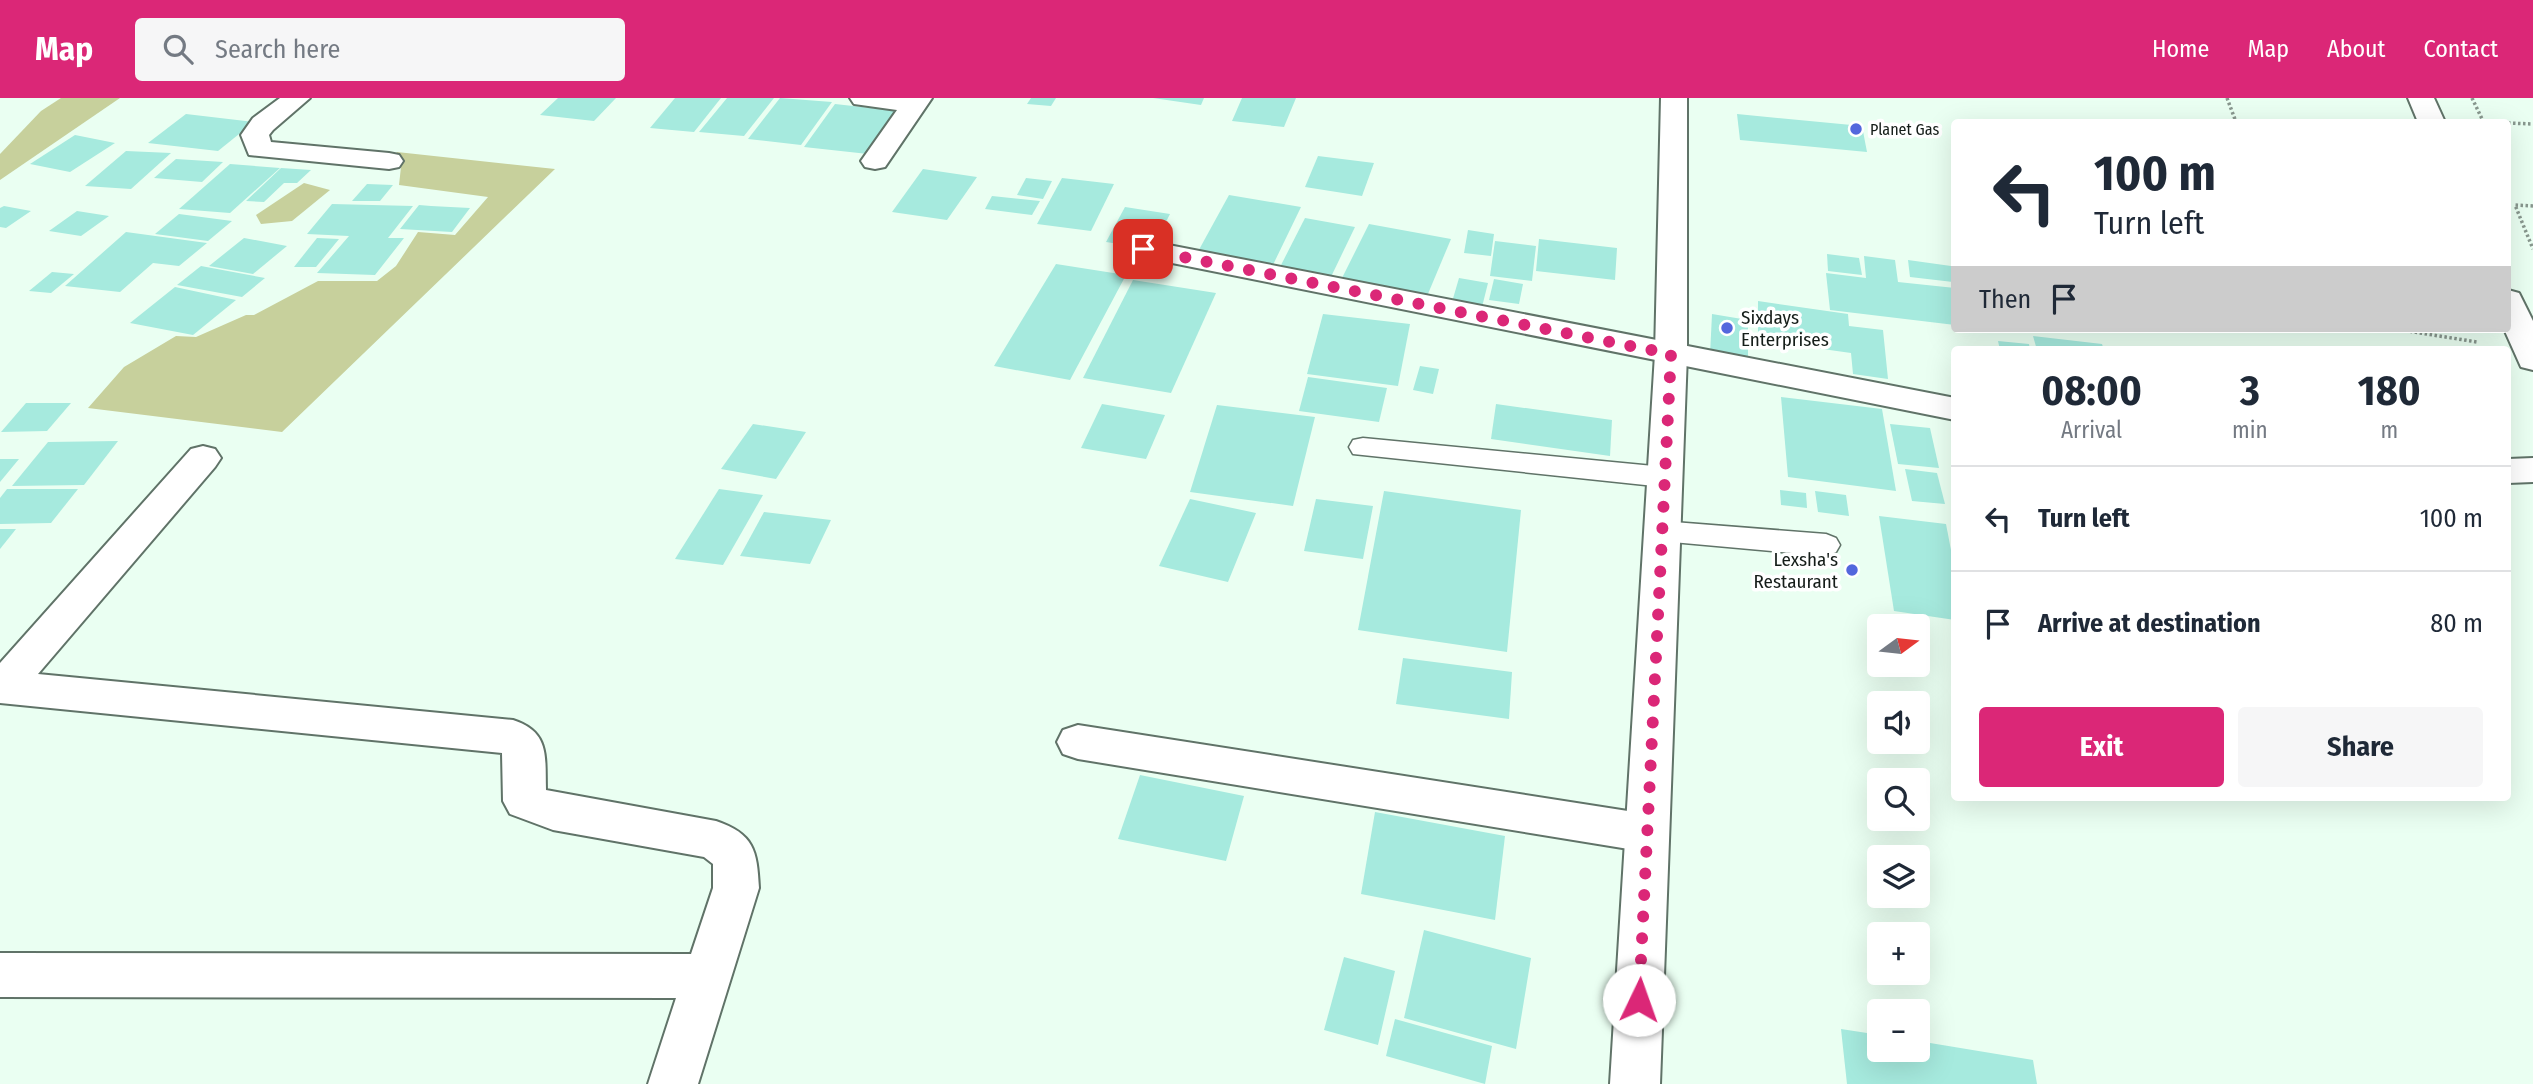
<!DOCTYPE html>
<html lang="en">
<head>
<meta charset="utf-8">
<style>
	:root { --surface:#fff; --page:#f6f6f7; --text:#1f2937; --muted:#747a83; --line:#e0e1e3; --accent:#db2777 }
	body { margin:0; font-family:"Fira Sans Condensed",sans-serif; background:var(--page); color:var(--text); height:100vh; display:flex; flex-direction:column; font-size:26px; white-space:nowrap }
	* { box-sizing:border-box; margin:0 }
	p { font-size:23px; color:var(--muted) }
	.icon { flex:none; width:38px; height:38px; fill:none; stroke:currentColor; stroke-width:2; stroke-linecap:round; stroke-linejoin:round }
	.map { position:relative; flex:1; overflow:hidden }
	.details { position:absolute; left:1951px; top:248px; width:560px; height:455px; display:flex; flex-direction:column; background:var(--surface); border-radius:7px; box-shadow:0 7px 28px #0002 }
	.details>* { flex:none }
	.hud { position:absolute; left:1951px; top:21px; width:560px; height:214px; border-radius:7px; box-shadow:0 7px 28px #0002; background:#fff; color:var(--text); overflow:hidden }
	.needle { width:46px; rotate:75deg }
	.fabs { position:absolute; left:1867px; top:516px; display:grid; gap:14px }
	.fabs a { display:grid; place-items:center; width:63px; height:63px; border-radius:7px; background:var(--surface); box-shadow:0 7px 28px #0002; font-size:35px }
	.pin { position:absolute; display:grid; place-items:center; width:60px; height:60px; color:#fff; margin:-30px; border-radius:14px; box-shadow:0 4px 10px #0006 }
	.me { position:absolute; width:77px; margin:-38px; rotate:3deg; stroke-linejoin:round; filter:drop-shadow(0 0 5px #0008) }
	.turn { display:flex; align-items:center; gap:24px; height:147px; padding:0 28px; font-size:32px }
	.turn .icon { width:91px; height:91px; stroke-width:2.5 }
	.turn b { display:block; font-size:49px; line-height:60px }
	.then { display:flex; align-items:center; height:66px; padding:0 28px; background:#0003; gap:14px; font-size:26px }
	.eta { display:flex; justify-content:space-evenly; align-items:center; height:119px; text-align:center }
	.eta b { font-size:42px; font-weight:700; line-height:49px }
	.button { display:flex; gap:14px; margin-top:auto; padding:14px 28px }
	.button a { flex:1; height:80px; border-radius:7px; background:var(--accent); color:#fff; font-size:28px; font-weight:700; line-height:80px; text-align:center }
	.button a+a { background:var(--page); color:var(--text) }
	ul { padding:0; list-style:none }
	li { display:flex; align-items:center; gap:21px; height:105px; padding:0 28px; border-top:2px solid var(--line) }
	li div { flex:1 }
	li b { display:block; font-size:26px }
	li em { font-style:normal }
	header { display:flex; align-items:center; gap:42px; box-sizing:border-box; height:98px; padding:0 35px; background:var(--accent); color:#fff }
	header strong { font-size:33px }
	nav { display:flex; gap:38px; margin-inline-start:auto; font-size:24px }
	.search { width:490px; height:63px; background:var(--page); display:flex; align-items:center; gap:18px; box-sizing:border-box; padding:0 24px; border-radius:7px; color:var(--muted); font-size:26px }
	.map>svg:first-child { display:block }
	.forest { fill:#c7d09c }
	.building { fill:#a6eade }
	.lines { fill:none; stroke-linecap:round; stroke-linejoin:round }
	.service-casing { stroke:#607368; stroke-width:3 }
	.minor-casing { stroke:#607368; stroke-width:4 }
	.secondary-casing { stroke:#607368; stroke-width:4 }
	.path { stroke:#88978e; stroke-width:3.5; stroke-dasharray:2.5 2.5; stroke-linecap:butt }
	.service { fill:#fff; fill-rule:evenodd }
	.minor { fill:#fff; fill-rule:evenodd }
	.secondary { fill:#fff; fill-rule:evenodd }
	.route { stroke:#db2777; stroke-width:12; stroke-dasharray:0 21.6 }
	.poi-dot { fill:#5367dd; stroke:#fff; stroke-width:2.5 }
	.labels { text-anchor:middle; stroke-width:7; stroke-linejoin:round; paint-order:stroke }
	.far-poi-label { font-size:16px; fill:#151d19; stroke:#fff; text-anchor:start }
	.poi-label { font-size:19px; fill:#151d19; stroke:#fff; text-anchor:start }
</style>
</head>
<body>
<header>
<strong>Map</strong>
<div class="search"><svg class="icon" aria-label="search" viewBox="0 0 24 24"><circle cx="10" cy="10" r="6"/><path d="M15 15l6 6"/></svg>Search here</div>
<nav><a>Home</a><a>Map</a><a>About</a><a>Contact</a></nav>
</header>
<div class="map">
<svg width="2533" height="986" viewBox="0 0 2533 986">
	<rect width="100%" height="100%" fill="#eafff2"/>
	<g class="forest">
		<path d="M61 0H120L0 82V56L41 13Z"/>
		<path d="M397 54 555 71 282 334 88 310 124 269 176 238 196 239 246 217H254L318 183H377L396 168 418 134 455 137 488 99 399 87 401 69 388 68Z"/>
		<path d="M304 85 330 92 292 123 261 126 256 117Z"/>
	</g>
	<g class="building">
		<path d="M558 0H616L594 23 540 17Z"/>
		<path d="M675 0H721L694 34 650 30Z"/>
		<path d="M727 0H774L744 38 699 34Z"/>
		<path d="M780 0 832 4 801 47 748 41Z"/>
		<path d="M1031 0H1056L1051 8 1027 6Z"/>
		<path d="M1153 0H1204L1201 7Z"/>
		<path d="M1242 0H1296L1284 29 1232 23Z"/>
		<path d="M835 6 898 13 868 56 804 49Z"/>
		<path d="M186 16 254 24 218 53 148 45Z"/>
		<path d="M1737 16 1862 28 1867 54 1740 42Z"/>
		<path d="M75 37 115 45 70 74 30 66Z"/>
		<path d="M126 53 171 55 131 91 85 88Z"/>
		<path d="M1318 58 1374 65 1362 98 1305 89Z"/>
		<path d="M176 61 223 64 202 84 154 80Z"/>
		<path d="M230 66 280 70 230 115 179 111Z"/>
		<path d="M281 70 311 72 297 85H284L264 104 246 103Z"/>
		<path d="M923 71 977 79 947 122 892 114Z"/>
		<path d="M1026 80 1052 83 1043 101 1017 97Z"/>
		<path d="M1062 80 1114 86 1091 133 1037 126Z"/>
		<path d="M367 86 393 87 380 103H352Z"/>
		<path d="M1229 97 1301 109 1270 173 1195 159Z"/>
		<path d="M992 98 1040 103 1032 117 985 111Z"/>
		<path d="M332 106 413 108 388 140H404L375 177 317 175 349 138 307 136Z"/>
		<path d="M419 107 431 108 470 110 452 134 400 131Z"/>
		<path d="M4 108 31 113 6 130 0 129V110Z"/>
		<path d="M1125 109 1170 116 1152 151 1106 144Z"/>
		<path d="M77 113 109 118 81 138 49 133Z"/>
		<path d="M179 116 232 123 208 143 155 136Z"/>
		<path d="M1305 120 1355 129 1329 183 1278 173Z"/>
		<path d="M1369 126 1451 141 1425 203 1339 186Z"/>
		<path d="M1468 132 1494 136 1491 158 1464 155Z"/>
		<path d="M126 134 207 145 179 168 153 165 120 194 65 188Z"/>
		<path d="M244 140 287 148 253 176 209 168Z"/>
		<path d="M317 140 339 141 316 169H294Z"/>
		<path d="M1539 141 1617 150 1615 182 1536 173Z"/>
		<path d="M1495 143 1536 148 1532 183 1490 178Z"/>
		<path d="M1827 156 1859 160 1862 177 1828 173Z"/>
		<path d="M1864 158 1895 162 1898 184 1955 190V227L1830 212 1826 175 1866 180Z"/>
		<path d="M1908 162 1951 168 1953 184 1910 179Z"/>
		<path d="M1056 166 1126 177 1070 282 994 268Z"/>
		<path d="M201 168 265 180 242 199 177 187Z"/>
		<path d="M52 174 74 176 51 195 29 193Z"/>
		<path d="M1459 180 1488 185 1482 209 1452 204Z"/>
		<path d="M1494 181 1523 186 1519 206 1489 202Z"/>
		<path d="M1133 182 1216 195 1171 295 1083 280Z"/>
		<path d="M175 189 236 202 193 237 130 225Z"/>
		<path d="M1758 203 1848 216 1849 228 1883 232 1888 281 1853 276 1851 255 1758 242Z"/>
		<path d="M1323 216 1410 226 1398 288 1307 276Z"/>
		<path d="M1712 216 1748 222V262L1710 257Z"/>
		<path d="M2033 238 2102 246 2104 252H2037Z"/>
		<path d="M1998 243 2029 246 2030 252H2000Z"/>
		<path d="M1420 268 1439 271 1433 296 1413 292Z"/>
		<path d="M1308 279 1387 290 1379 324 1299 313Z"/>
		<path d="M1781 299 1882 311 1896 393 1788 379Z"/>
		<path d="M26 305H71L47 333 1 334Z"/>
		<path d="M1102 306 1165 317 1146 361 1081 350Z"/>
		<path d="M1496 306 1612 322 1610 358 1491 341Z"/>
		<path d="M1217 307 1315 319 1293 408 1190 394Z"/>
		<path d="M753 326 806 334 776 381 721 371Z"/>
		<path d="M1890 326 1930 330 1939 370 1898 366Z"/>
		<path d="M118 343 84 387 12 388 48 344Z"/>
		<path d="M0 361H19L0 384Z"/>
		<path d="M1905 371 1937 375 1945 406 1912 403Z"/>
		<path d="M7 391H78L51 425 0 426V400Z"/>
		<path d="M719 391 763 397 723 467 675 461Z"/>
		<path d="M1780 392 1806 395 1807 410 1781 407Z"/>
		<path d="M1384 393 1521 412 1507 554 1358 532Z"/>
		<path d="M1815 393 1846 397 1849 418 1818 414Z"/>
		<path d="M1190 401 1256 415 1228 484 1159 468Z"/>
		<path d="M1316 401 1373 408 1363 461 1304 453Z"/>
		<path d="M764 414 831 422 810 466 740 458Z"/>
		<path d="M1879 418 1946 426 1955 473V522L1894 513Z"/>
		<path d="M0 431H16L0 451Z"/>
		<path d="M1403 560 1512 574 1509 621 1396 606Z"/>
		<path d="M1140 677 1244 698 1226 763 1118 741Z"/>
		<path d="M1375 714 1505 738 1495 822 1361 796Z"/>
		<path d="M1424 832 1531 860 1516 951 1404 920Z"/>
		<path d="M1344 859 1395 873 1378 947 1324 932Z"/>
		<path d="M1395 921 1492 948 1485 986 1386 958Z"/>
		<path d="M1841 931 1880 937V952H1918V943L2033 962 2037 986H1847Z"/>
	</g>
	<g class="lines">
		<defs>
			<g id="service">
				<path d="M1363 340 1664 369 1674 372 1678 379 1674 386 1664 389 1353 356 1349 349 1353 342Z"/>
				<path d="M1661 423 1826 436 1836 440 1840 447 1836 454 1826 458 1661 443 1651 440 1647 433 1651 426Z"/>
			</g>
			<g id="minor">
				<path d="M280 0H310L273 32 269 37 271 44 389 55 399 57 403 63 399 69 389 71 249 57 241 37 253 20Z"/>
				<path d="M850 0H932L885 69 875 71 865 69 861 63 897 12 854 6Z"/>
				<path d="M2408 0H2434L2445 24H2418Z"/>
				<path d="M1143 142 1955 300V322L1132 157 1128 151 1132 145Z"/>
				<path d="M2508 192 2519 195 2533 223V272L2521 269 2504 231H2508Z"/>
				<path d="M203 348 215 351 221 360 215 369 38 576 513 622C550 634 545 658 546 692L716 723C754 736 757 752 759 790L698 986H648L676 900 0 899V855L691 856 713 790V766L704 759 553 732 510 716 503 703 502 655 0 605V565L191 351Z"/>
				<path d="M2533 360V384L2508 385V361Z"/>
				<path d="M1078 627 1647 716 1663 721 1669 735 1663 749 1647 754 1078 661 1063 656 1057 644 1063 632Z"/>
			</g>
			<path id="secondary" d="M1661 0H1687V256L1660 986H1610L1655 256Z"/>
		</defs>
		<use href="#service" class="service-casing"/>
		<use href="#minor" class="minor-casing"/>
		<use href="#secondary" class="secondary-casing"/>
		<g class="path">
			<path d="M2227 0 2236 24"/>
			<path d="M2472 0 2483 23 2508 24"/>
			<path d="M2508 25 2533 26"/>
			<path d="M2533 108 2515 107 2533 151"/>
			<path d="M2395 231 2477 244"/>
		</g>
		<use href="#service" class="service"/>
		<use href="#minor" class="minor"/>
		<use href="#secondary" class="secondary"/>
	</g>
	<g class="lines">
		<path class="route" d="M1143 151 1671 256 1639 902"/>
	</g>
	<g class="poi-dot">
		<circle cx="1856" cy="31" r="7"/>
		<circle cx="1727" cy="230" r="7"/>
		<circle cx="1852" cy="472" r="7"/>
	</g>
	<g class="labels">
		<g class="far-poi-label">
			<text x="1870" y="37">Planet Gas</text>
		</g>
		<g class="poi-label">
			<text x="1741" y="226">Sixdays<tspan x="1741" dy="22">Enterprises</tspan></text>
			<text x="1838" y="468" text-anchor="end">Lexsha's<tspan x="1838" dy="22">Restaurant</tspan></text>
		</g>
	</g>
</svg>
<div class="fabs">
<a><svg class="needle" viewBox="-14 -14 28 28"><path d="M0-13l5 13h-10z" fill="#e53935"/><path d="M0 13l5-13h-10z" fill="#747a83"/></svg></a>
<a><svg class="icon" aria-label="sound" viewBox="0 0 24 24"><path d="M4 9h4l5-4v14l-5-4H4zM17 9q2 3 0 6"/></svg></a>
<a><svg class="icon" aria-label="search" viewBox="0 0 24 24"><circle cx="10" cy="10" r="6"/><path d="M15 15l6 6"/></svg></a>
<a><svg class="icon" aria-label="layers" viewBox="0 0 24 24"><path d="M12 4l9 5-9 5-9-5zM3 14l9 5 9-5"/></svg></a>
<a>+</a>
<a>−</a>
</div>
<div class="pin" style="left:1143px;top:151px;background:#d93025"><svg class="icon" aria-label="arrive" viewBox="0 0 24 24"><path d="M6 21V4h12l-3 4 3 4H6"/></svg></div>
<svg class="me" style="left:1639px;top:902px" viewBox="-20 -20 40 40"><circle r="19" fill="#fff"/><path d="M0-13L10 11 0 6-10 11z" fill="#db2777"/></svg>
<div class="hud">
<div class="turn"><svg class="icon" aria-label="left" viewBox="0 0 24 24"><path d="M17 20v-9H6M10 6l-5 5 5 5"/></svg><div><b>100 m</b>Turn left</div></div>
<div class="then">Then<svg class="icon" aria-label="arrive" viewBox="0 0 24 24"><path d="M6 21V4h12l-3 4 3 4H6"/></svg></div>
</div>
<section class="details">
<div class="eta">
<div><b>08:00</b><p>Arrival</p></div>
<div><b>3</b><p>min</p></div>
<div><b>180</b><p>m</p></div>
</div>
<ul>
<li><svg class="icon" aria-label="left" viewBox="0 0 24 24"><path d="M17 20v-9H6M10 6l-5 5 5 5"/></svg><div><b>Turn left</b></div><em>100 m</em></li>
<li><svg class="icon" aria-label="arrive" viewBox="0 0 24 24"><path d="M6 21V4h12l-3 4 3 4H6"/></svg><div><b>Arrive at destination</b></div><em>80 m</em></li>
</ul>
<div class="button"><a>Exit</a><a>Share</a></div>
</section>
</div>
</body>
</html>
